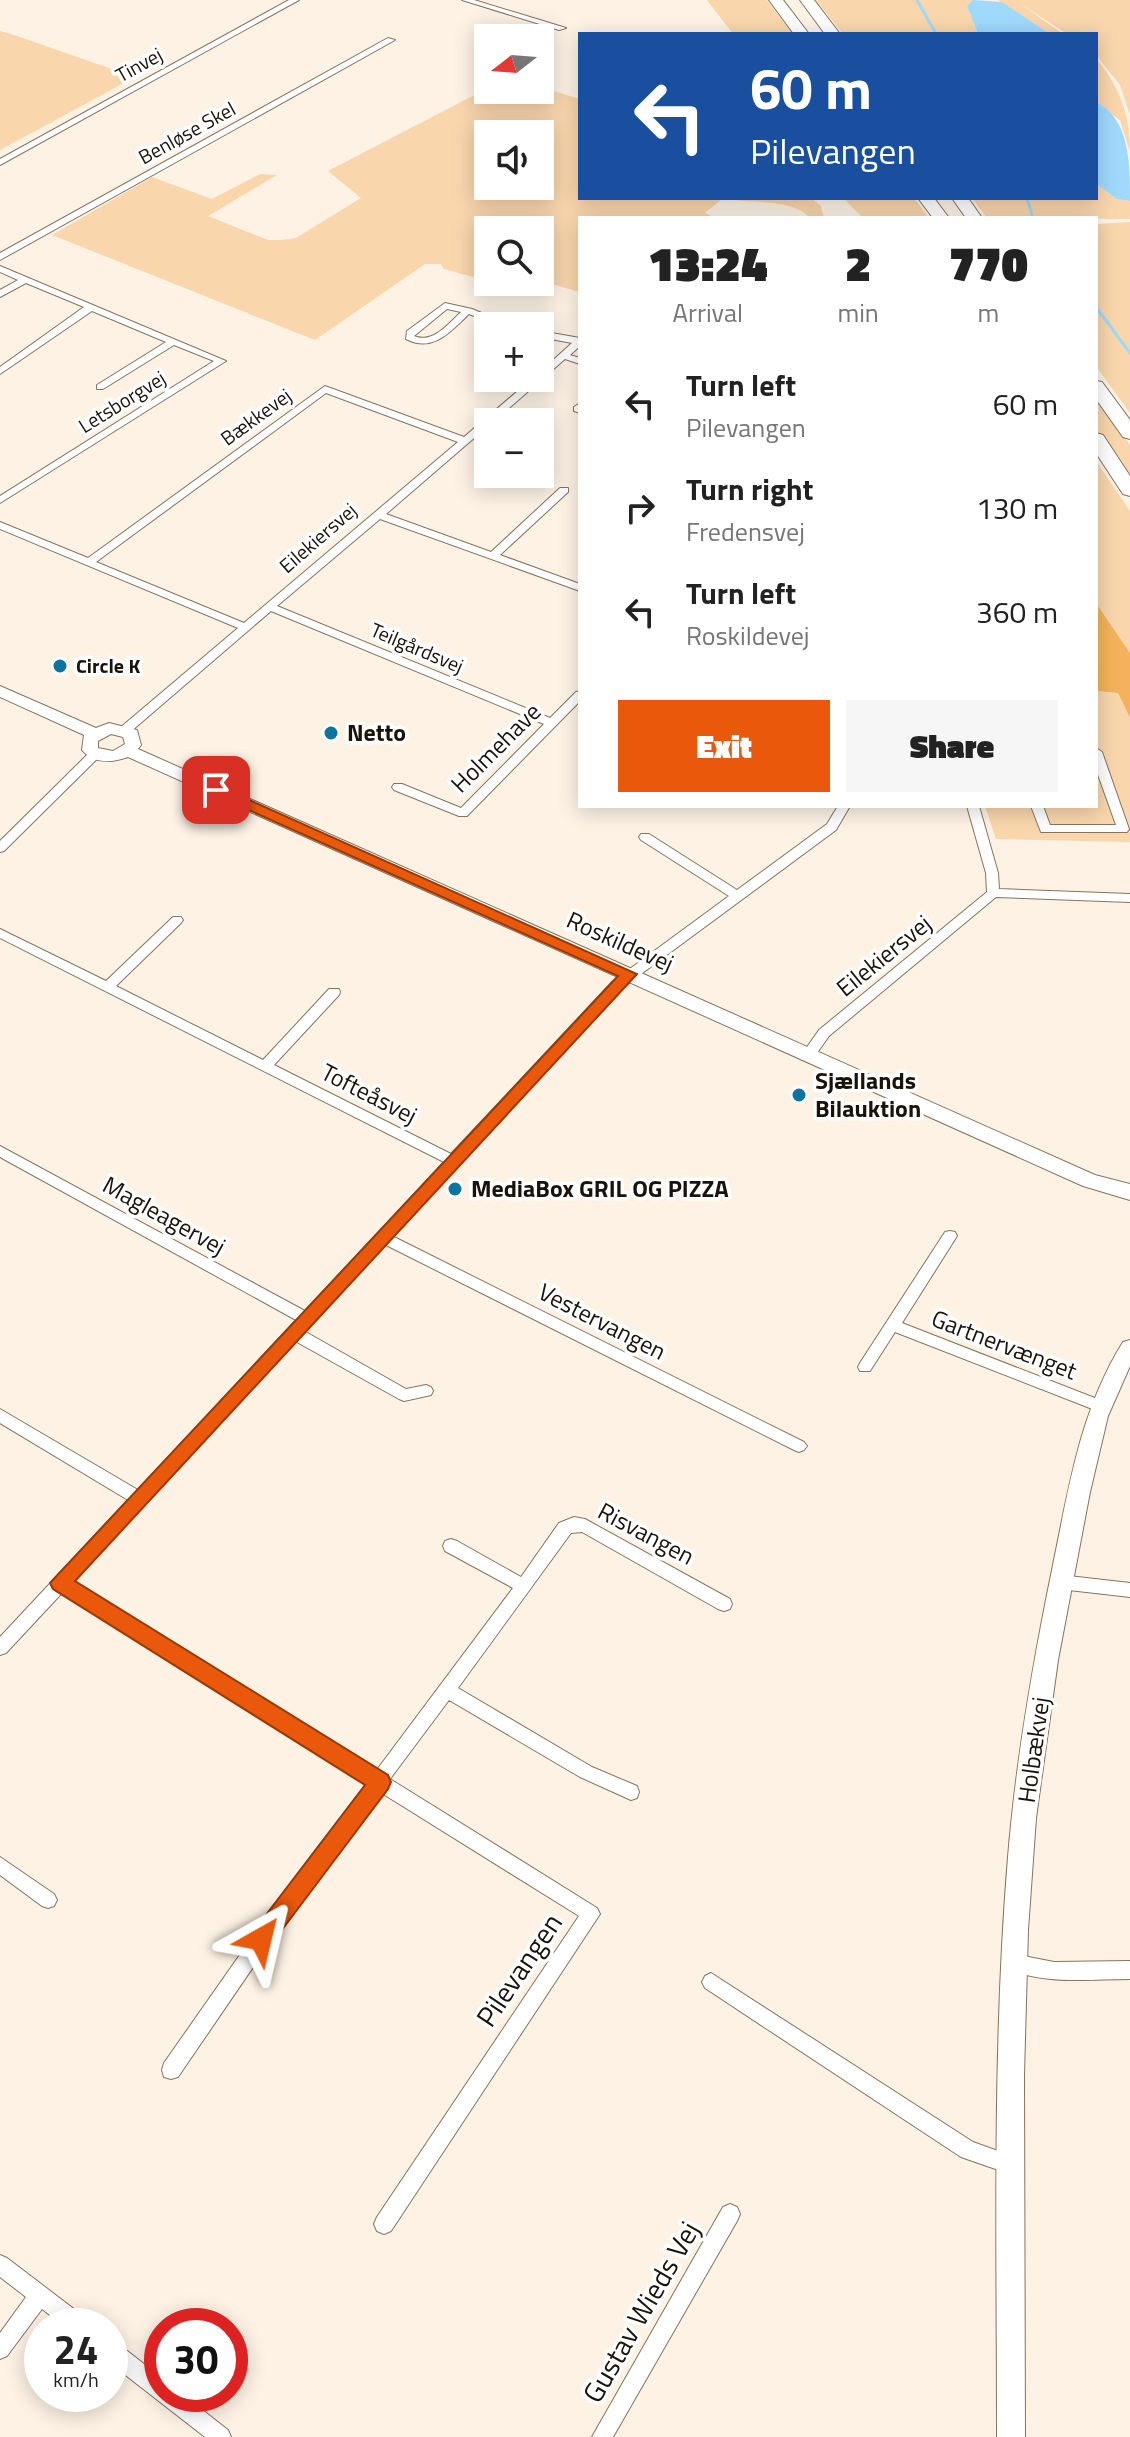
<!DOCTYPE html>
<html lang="en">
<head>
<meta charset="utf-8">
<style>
	:root { --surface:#fff; --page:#f6f6f6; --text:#222; --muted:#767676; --accent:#ea580c }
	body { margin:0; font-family:"Titillium Web",sans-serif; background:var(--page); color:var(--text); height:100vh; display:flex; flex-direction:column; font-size:30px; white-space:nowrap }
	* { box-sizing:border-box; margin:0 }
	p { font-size:26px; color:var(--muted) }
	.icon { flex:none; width:44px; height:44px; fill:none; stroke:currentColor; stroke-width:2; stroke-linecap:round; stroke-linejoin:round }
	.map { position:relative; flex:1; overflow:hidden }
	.sheet { position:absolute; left:578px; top:216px; width:520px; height:592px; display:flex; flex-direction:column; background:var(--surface); border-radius:0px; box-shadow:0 4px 20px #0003 }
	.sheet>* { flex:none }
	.guide { position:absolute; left:578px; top:32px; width:520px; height:168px; border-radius:0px; box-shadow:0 4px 20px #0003; background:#1a4fa0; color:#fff; overflow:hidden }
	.needle { width:52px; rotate:253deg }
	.buttons { position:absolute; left:474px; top:24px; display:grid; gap:16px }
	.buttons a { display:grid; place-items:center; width:80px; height:80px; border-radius:0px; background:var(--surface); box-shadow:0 4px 20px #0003; font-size:40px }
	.speed { position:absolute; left:24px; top:2308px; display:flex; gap:16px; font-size:40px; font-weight:700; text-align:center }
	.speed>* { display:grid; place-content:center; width:104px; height:104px; border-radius:50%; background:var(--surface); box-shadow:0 4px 20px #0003; line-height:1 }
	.speed small { font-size:20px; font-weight:400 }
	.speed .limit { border:12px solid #d22; background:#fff; color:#111 }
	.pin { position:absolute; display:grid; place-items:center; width:68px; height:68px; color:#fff; margin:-34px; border-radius:16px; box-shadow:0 4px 12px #0006 }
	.me { position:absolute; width:88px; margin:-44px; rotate:37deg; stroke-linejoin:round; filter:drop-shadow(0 0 6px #0008) }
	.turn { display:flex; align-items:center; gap:28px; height:168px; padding:0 40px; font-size:36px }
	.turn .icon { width:104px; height:104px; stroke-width:2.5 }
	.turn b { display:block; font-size:56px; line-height:68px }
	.eta { display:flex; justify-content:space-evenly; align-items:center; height:136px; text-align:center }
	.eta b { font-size:48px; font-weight:800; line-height:56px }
	.action { display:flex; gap:16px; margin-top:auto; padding:16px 40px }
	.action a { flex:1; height:92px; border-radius:0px; background:var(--accent); color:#fff; font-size:32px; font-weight:800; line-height:92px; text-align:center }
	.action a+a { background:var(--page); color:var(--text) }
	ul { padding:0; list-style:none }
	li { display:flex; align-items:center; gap:24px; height:104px; padding:0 40px }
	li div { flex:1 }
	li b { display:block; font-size:30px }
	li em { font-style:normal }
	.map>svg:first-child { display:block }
	.green { fill:#f9d6ac; fill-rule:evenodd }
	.forest { fill:#f4b25c }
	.water { fill:#9fd9fc }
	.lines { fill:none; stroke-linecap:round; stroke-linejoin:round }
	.stream { stroke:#9fd9fc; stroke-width:3 }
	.street-casing { stroke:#85745f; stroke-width:2 }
	.secondary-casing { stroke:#85745f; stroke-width:2 }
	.highway-casing { stroke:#85745f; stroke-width:2 }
	.street { fill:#fff; fill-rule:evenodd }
	.secondary { fill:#fff; fill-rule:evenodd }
	.highway { fill:#fff; fill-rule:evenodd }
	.route { fill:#ea580c; stroke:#983908; stroke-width:2 }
	.poi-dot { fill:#0d73a0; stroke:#fff; stroke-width:3 }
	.labels { text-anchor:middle; stroke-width:7; stroke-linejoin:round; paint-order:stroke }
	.far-street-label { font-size:20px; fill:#1a130b; stroke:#fff }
	.far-poi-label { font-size:20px; font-weight:bold; fill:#1a130b; stroke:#fff; text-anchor:start }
	.poi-label { font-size:24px; font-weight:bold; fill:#1a130b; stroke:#fff; text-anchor:start }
	.street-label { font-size:24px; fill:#1a130b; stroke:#fff }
	.near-street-label { font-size:28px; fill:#1a130b; stroke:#fff }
</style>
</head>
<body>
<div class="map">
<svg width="1130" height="2437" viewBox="0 0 1130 2437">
	<rect width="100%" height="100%" fill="#fdf2e4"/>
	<g class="green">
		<path d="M707 0H767L793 34H733Z"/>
		<path d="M816 0H973L967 6 978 34H843Z"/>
		<path d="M998 0H1130V115L1120 85 1096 55V34H1067L1018 2 1063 34H1050Z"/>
		<path d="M0 31 11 34 135 77 0 150Z"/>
		<path d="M1096 58C1120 87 1130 115 1130 152L1120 120 1096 102Z"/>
		<path d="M540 87 580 99V198H811L821 206 824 218H809C795 198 746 204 723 198L705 213 711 216 709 218H580V292L540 281V230H488V281L444 269 441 264H425L315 340 52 235 152 177 212 199 260 174 277 175 208 216 268 240H281L296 238 361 198 328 171 488 88ZM488 134H540V186H488Z"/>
		<path d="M1096 184 1117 199 1130 201V219L987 218 972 198H1096Z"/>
		<path d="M843 198H914L929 218H863Z"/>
		<path d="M1130 222V413L1096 366V224Z"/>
		<path d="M1096 396 1130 445V478L1096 428Z"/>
		<path d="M1096 461 1130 511V653L1096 603Z"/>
		<path d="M1096 691 1118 693 1130 718V842L996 839 985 806H1096Z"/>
	</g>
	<path class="forest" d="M1096 603 1130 653V718L1118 693 1096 691Z"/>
	<g class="water">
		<path d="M973 0 1002 2 1050 34H978L967 6Z"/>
		<path d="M1096 102C1130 118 1130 166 1130 201L1117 199 1096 184Z"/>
	</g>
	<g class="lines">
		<g class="stream">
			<path d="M917 0 936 34"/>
			<path d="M1027 198 1033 218"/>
			<path d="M1096 307 1130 353"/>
		</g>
		<defs>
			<g id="street">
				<path d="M289 0H299L0 165V159Z"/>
				<path d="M462 0H474L566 28 559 30Z"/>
				<path d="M388 38 395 40 0 260V253Z"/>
				<path d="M0 266 226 361 0 503V496L214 361 174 345 103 389H97V385L166 342 92 311 0 374V367L84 307 26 283 0 297V290L18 280 0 272Z"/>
				<path d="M445 303 472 309 513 326H499L469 314C450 332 433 353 406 339L407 331ZM447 309 461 312C448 324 433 344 414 336Z"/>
				<path d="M540 331 580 338V346L570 355 580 358V364L565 359 493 422H488V426L386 514 491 552 560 488H568V492L500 555 580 584V591L380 519 277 606 550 718 576 692 580 691V701L467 816H459L394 790 392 787 394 784H402L461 808 544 724 271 611 129 733H121V727L238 628 0 529V522L88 558 325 386 464 437 533 378H540V372L572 343 540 337ZM326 393 458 442 244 623 96 562Z"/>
				<path d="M580 403V413L574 411V407Z"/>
				<path d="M1096 748 1102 752 1129 829 1127 832H1041L1031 806H1043L1050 825H1116L1096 769Z"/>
				<path d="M95 750 101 754 99 757 4 851 0 852V841L91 751Z"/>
				<path d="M838 806H850L836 830 622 988 392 1236 804 1442 807 1446 804 1450 799 1452 794 1450 384 1244 304 1331 406 1389 426 1385 431 1387 433 1391 431 1395 404 1401 399 1399 295 1341 72 1582 376 1771 513 1588 445 1551 443 1546 445 1541 451 1539 457 1541 521 1577 559 1523 574 1517 585 1519 730 1599 732 1604 730 1609 724 1611 718 1609 582 1532 571 1533 458 1688 592 1767 637 1786 639 1792 637 1798 631 1800 580 1777 449 1700 390 1779 597 1908 600 1914 391 2231 384 2234 377 2231 374 2224 377 2217 579 1916 380 1792 273 1938 178 2077 171 2079 164 2077 162 2070 164 2063 260 1926 367 1783 62 1593 6 1653 0 1655V1637L128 1500 0 1423V1409L138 1490 296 1320 0 1157V1146L305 1311 444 1162 0 938V929L106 981 173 917H181L183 920 181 923 116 986 263 1060 329 989H339L340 992 339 995 274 1065 451 1154 612 982 729 896 641 840 639 837 641 834H649L737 890 827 824Z"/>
				<path d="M967 806H979L998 873 999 889 1130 894V902L996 897 829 1036 812 1060H802L800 1057 819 1030 987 892 986 873Z"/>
				<path d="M950 1231 955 1232 957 1236 902 1323 1105 1402 1107 1406 1105 1410 1100 1412 1095 1410 895 1332 870 1371H860L858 1367 860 1363 945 1232Z"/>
				<path d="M1060 1575 1130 1583V1597L1060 1589 1054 1587 1052 1582 1054 1577Z"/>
				<path d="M0 1857 54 1894 57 1900 54 1906 48 1908 42 1906 0 1875Z"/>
				<path d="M1014 1954 1054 1962 1130 1961V1979C1090 1979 1046 1985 1008 1969L1005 1963 1008 1957Z"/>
				<path d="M711 1973 973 2142 1020 2159 1022 2166 1020 2173 1013 2175 961 2157 705 1988 702 1982 705 1976Z"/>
				<path d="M730 2204 737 2207 740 2214 737 2221 613 2437H592L723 2207Z"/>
				<path d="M0 2255 7 2258 87 2319 90 2326H64L42 2309 7 2356 0 2359V2333L26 2297 0 2277Z"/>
				<path d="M110 2340 117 2343 162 2378V2394H182L228 2430 231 2437H205L110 2363Z"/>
			</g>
			<g id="secondary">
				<path d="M0 686 96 728 109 723 137 730 141 745 138 749 1095 1175 1130 1184V1200L1083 1186 128 757C111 763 94 764 82 750L84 735 0 697ZM111 734 123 737 125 744 113 751 98 748V741Z"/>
				<path d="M1130 1340V1366L1108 1416 1090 1492 1058 1660 1036 1818 1028 1930 1024 2075 1025 2437H997C997 2244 992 2050 1008 1857 1016 1759 1033 1662 1053 1565 1069 1487 1080 1411 1123 1342Z"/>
			</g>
			<g id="highway">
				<path d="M769 0H783L809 34H794Z"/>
				<path d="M800 0H814L840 34H825Z"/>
				<path d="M918 198H934L949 218H933Z"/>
				<path d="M952 198H968L982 218H966Z"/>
				<path d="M1096 381 1102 382 1130 420V439L1123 437 1096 399Z"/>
				<path d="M1096 433 1103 435 1130 476V496L1123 494 1096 453Z"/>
			</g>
		</defs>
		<use href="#street" class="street-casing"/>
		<use href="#secondary" class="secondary-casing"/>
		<use href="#highway" class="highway-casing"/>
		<use href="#street" class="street"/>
		<use href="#secondary" class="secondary"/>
		<use href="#highway" class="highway"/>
	</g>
	<path class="route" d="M216 785 637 974 75 1581 388 1775 391 1782 388 1789 269 1947 261 1951 253 1947 250 1939 253 1932 365 1785 53 1589 50 1583 618 976 211 793 209 790Z"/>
	<g class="poi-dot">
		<circle cx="60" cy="666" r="8"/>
		<circle cx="331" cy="733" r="8"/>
		<circle cx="799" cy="1095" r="8"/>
		<circle cx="455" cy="1189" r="8"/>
	</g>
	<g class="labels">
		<g class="far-street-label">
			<text transform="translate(139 65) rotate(-29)" y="7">Tinvej</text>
			<text transform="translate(187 133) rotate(-29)" y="7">Benløse Skel</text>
			<text transform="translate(122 402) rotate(-32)" y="7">Letsborgvej</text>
			<text transform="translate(256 417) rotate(-36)" y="7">Bækkevej</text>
			<text transform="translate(318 538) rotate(-41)" y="7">Eilekiersvej</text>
			<text transform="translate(417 648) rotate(23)" y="7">Teilgårdsvej</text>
		</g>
		<g class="far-poi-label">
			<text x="76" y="673">Circle K</text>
		</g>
		<g class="poi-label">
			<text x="347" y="741">Netto</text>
			<text x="815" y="1089">Sjællands<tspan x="815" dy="28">Bilauktion</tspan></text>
			<text x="471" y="1197">MediaBox GRIL OG PIZZA</text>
		</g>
		<g class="street-label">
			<text transform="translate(496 748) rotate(-45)" y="8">Holmehave</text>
			<text transform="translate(620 942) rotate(24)" y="8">Roskildevej</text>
			<text transform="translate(884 956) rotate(-39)" y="8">Eilekiersvej</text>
			<text transform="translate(369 1094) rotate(27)" y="8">Tofteåsvej</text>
			<text transform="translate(164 1216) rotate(29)" y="8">Magleagervej</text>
			<text transform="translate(602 1322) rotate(27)" y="8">Vestervangen</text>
			<text transform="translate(1004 1345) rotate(21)" y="8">Gartnervænget</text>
			<text transform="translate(646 1534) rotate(28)" y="8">Risvangen</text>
			<text transform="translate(1034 1750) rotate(-82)" y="8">Holbækvej</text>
		</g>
		<g class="near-street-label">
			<text transform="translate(519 1970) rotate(-56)" y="10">Pilevangen</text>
			<text transform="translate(641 2312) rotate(-60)" y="10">Gustav Wieds Vej</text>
		</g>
	</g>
</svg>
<div class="buttons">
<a><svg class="needle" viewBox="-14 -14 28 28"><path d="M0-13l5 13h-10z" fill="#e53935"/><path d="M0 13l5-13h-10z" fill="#767676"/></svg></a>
<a><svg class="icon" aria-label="sound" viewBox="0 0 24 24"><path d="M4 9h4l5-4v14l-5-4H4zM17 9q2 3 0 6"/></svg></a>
<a><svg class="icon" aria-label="search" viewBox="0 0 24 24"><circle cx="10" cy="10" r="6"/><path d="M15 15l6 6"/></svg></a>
<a>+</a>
<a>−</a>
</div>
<div class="speed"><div>24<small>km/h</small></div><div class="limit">30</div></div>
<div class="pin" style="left:216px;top:790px;background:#d93025"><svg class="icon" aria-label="arrive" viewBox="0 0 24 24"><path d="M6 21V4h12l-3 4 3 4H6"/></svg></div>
<svg class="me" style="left:261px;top:1939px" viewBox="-20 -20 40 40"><path d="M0-17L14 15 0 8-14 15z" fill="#ea580c" stroke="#fff" stroke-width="4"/></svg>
<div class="guide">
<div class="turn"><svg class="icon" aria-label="left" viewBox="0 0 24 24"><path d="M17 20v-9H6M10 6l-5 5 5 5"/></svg><div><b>60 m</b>Pilevangen</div></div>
</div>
<section class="sheet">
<div class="eta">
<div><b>13:24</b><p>Arrival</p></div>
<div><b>2</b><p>min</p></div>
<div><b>770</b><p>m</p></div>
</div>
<ul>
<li><svg class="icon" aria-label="left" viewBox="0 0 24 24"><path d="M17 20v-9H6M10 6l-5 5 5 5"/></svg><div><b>Turn left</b><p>Pilevangen</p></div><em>60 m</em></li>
<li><svg class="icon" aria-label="right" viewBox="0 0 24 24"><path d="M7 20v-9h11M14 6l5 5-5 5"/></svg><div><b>Turn right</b><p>Fredensvej</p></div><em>130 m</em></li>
<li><svg class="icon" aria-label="left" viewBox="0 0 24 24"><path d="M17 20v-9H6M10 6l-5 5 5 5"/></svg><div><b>Turn left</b><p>Roskildevej</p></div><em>360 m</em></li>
</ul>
<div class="action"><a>Exit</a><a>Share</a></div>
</section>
</div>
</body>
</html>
